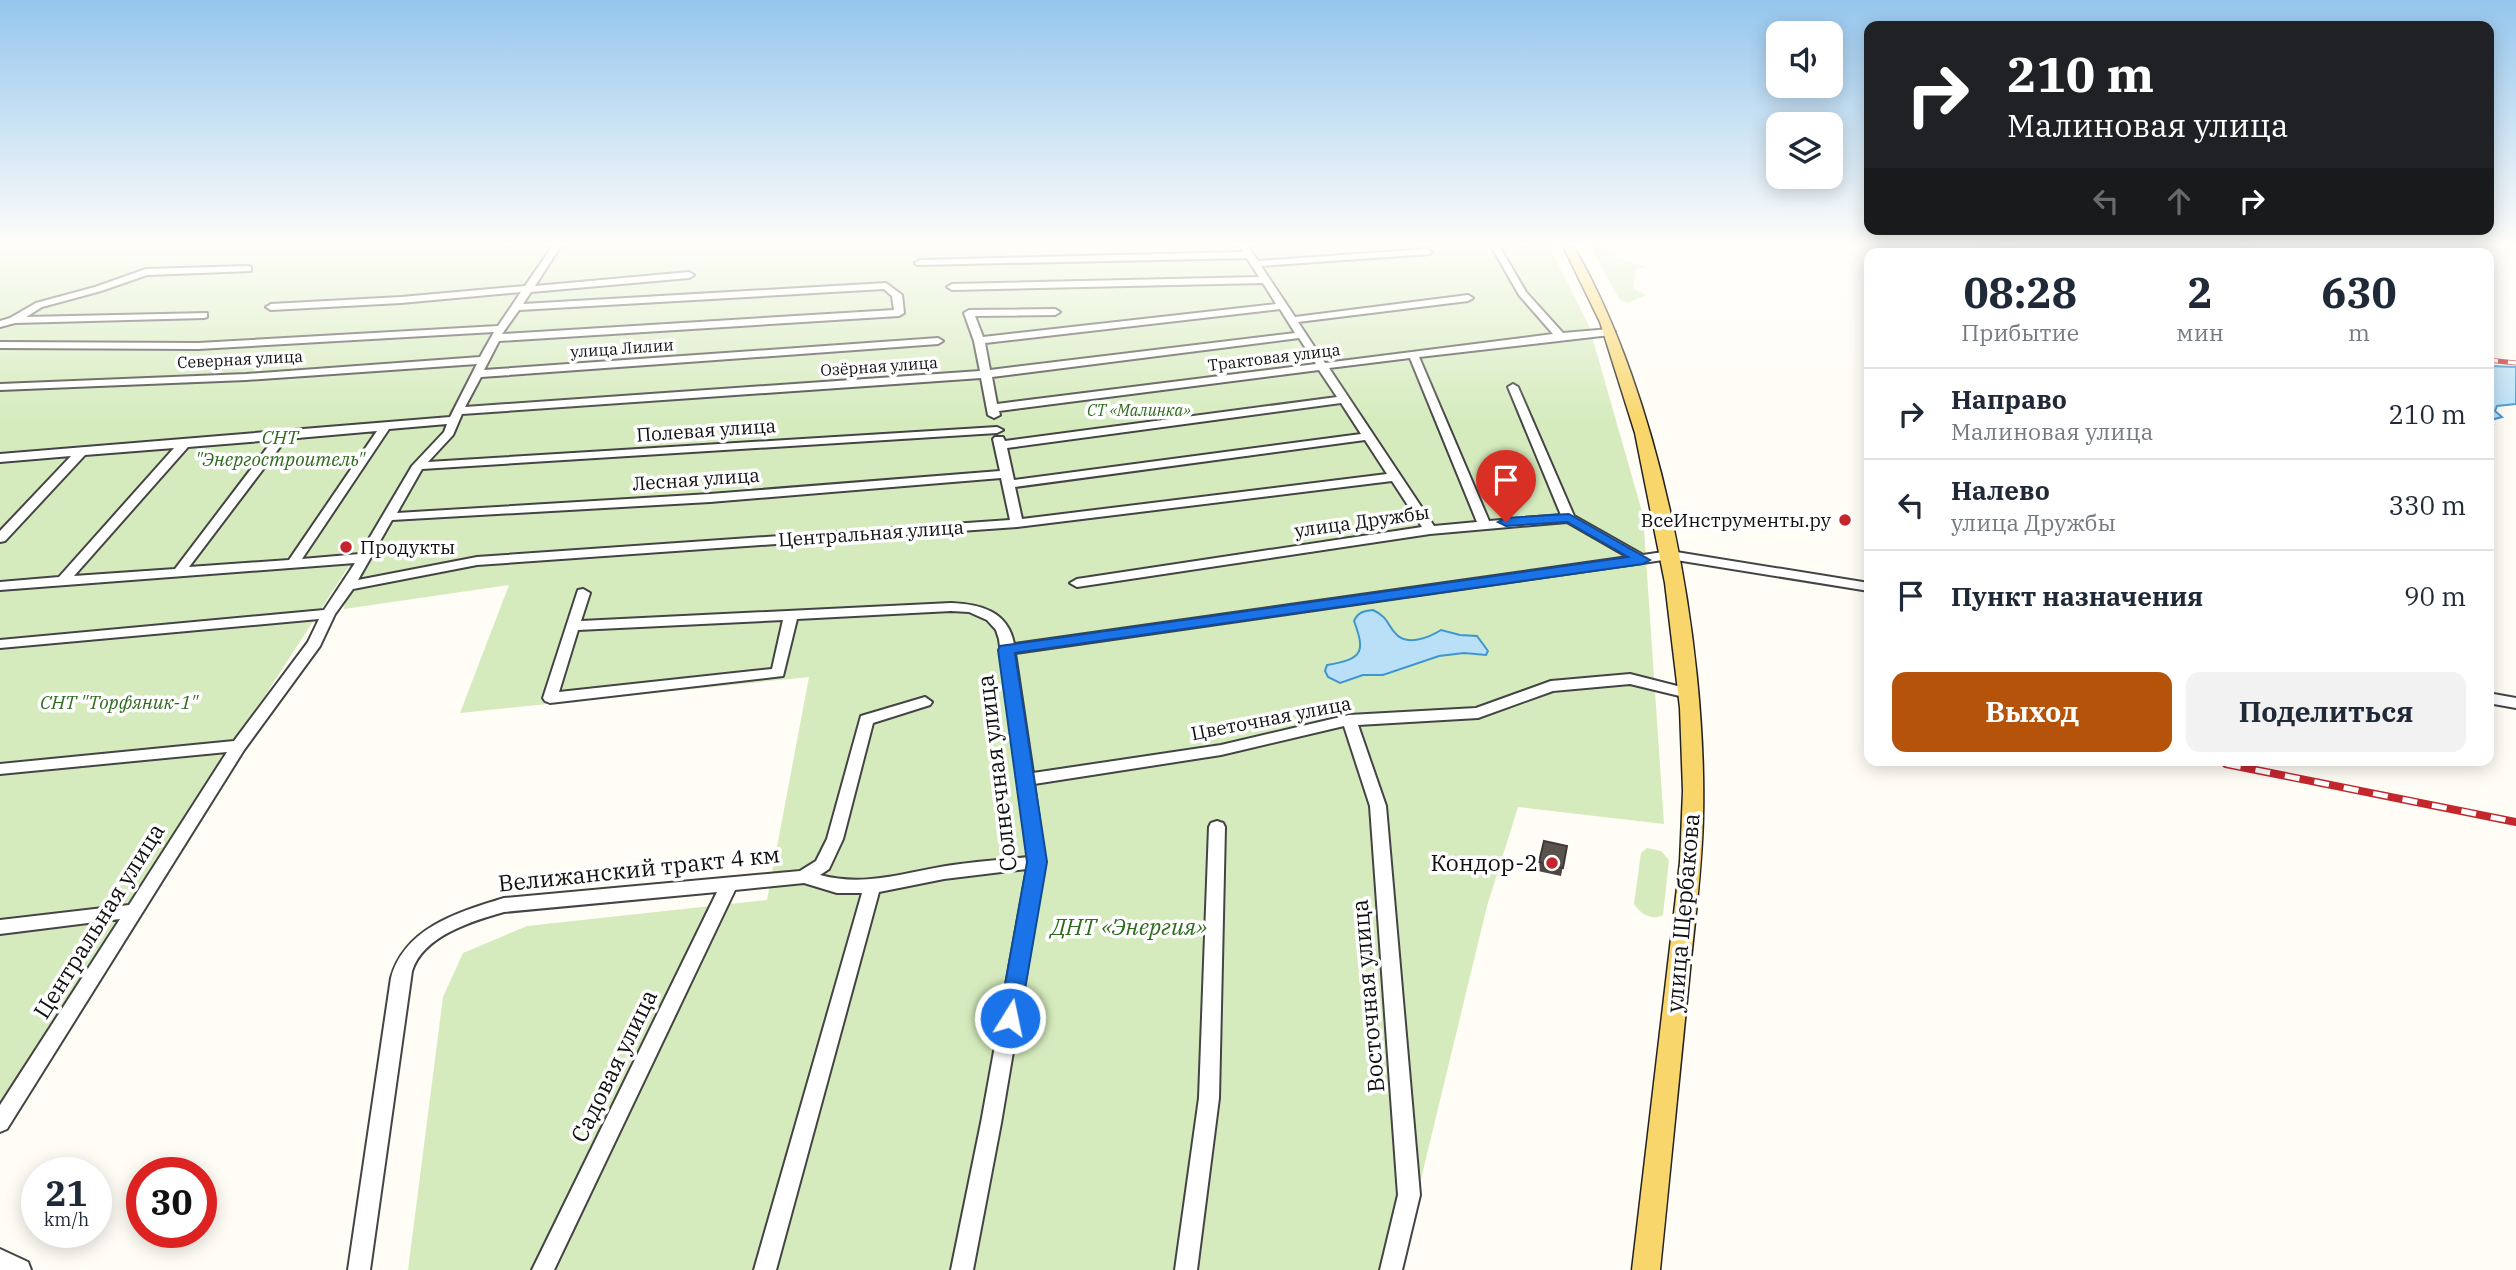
<!DOCTYPE html>
<html lang="ru">
<head>
<meta charset="utf-8">
<style>
	:root { --surface:#fff; --page:#f2f2f3; --text:#1f2937; --muted:#747a83; --line:#e0e1e3; --accent:#b45309 }
	body { margin:0; font-family:"IBM Plex Serif",serif; background:var(--page); color:var(--text); height:100vh; display:flex; flex-direction:column; font-size:26px; white-space:nowrap }
	* { box-sizing:border-box; margin:0 }
	p { font-size:23px; color:var(--muted) }
	.icon { flex:none; width:38px; height:38px; fill:none; stroke:currentColor; stroke-width:2; stroke-linecap:round; stroke-linejoin:round }
	.map { position:relative; flex:1; overflow:hidden }
	.sheet { position:absolute; left:1864px; top:248px; width:630px; height:518px; display:flex; flex-direction:column; background:var(--surface); border-radius:14px; box-shadow:0 4px 18px #0003 }
	.sheet>* { flex:none }
	.banner { position:absolute; left:1864px; top:21px; width:630px; height:214px; border-radius:14px; box-shadow:0 4px 18px #0003; background:#202124; color:#fff; overflow:hidden }
	.buttons { position:absolute; left:1766px; top:21px; display:grid; gap:14px }
	.buttons a { display:grid; place-items:center; width:77px; height:77px; border-radius:14px; background:var(--surface); box-shadow:0 4px 18px #0003; font-size:35px }
	.speed { position:absolute; left:21px; top:1157px; display:flex; gap:14px; font-size:35px; font-weight:700; text-align:center }
	.speed>* { display:grid; place-content:center; width:91px; height:91px; border-radius:50%; background:var(--surface); box-shadow:0 4px 18px #0003; line-height:1 }
	.speed small { font-size:18px; font-weight:400 }
	.speed .limit { border:10px solid #d22; background:#fff; color:#111 }
	.pin { position:absolute; display:grid; place-items:center; width:60px; height:60px; color:#fff; margin:-72px -30px; border-radius:50% 50% 50% 0; rotate:-45deg; box-shadow:0 0 7px #0007 }
	.pin .icon { rotate:45deg }
	.me { position:absolute; width:77px; margin:-38px; rotate:10deg; stroke-linejoin:round; filter:drop-shadow(0 0 5px #0008) }
	.turn { display:flex; align-items:center; gap:24px; height:147px; padding:0 28px; font-size:32px }
	.turn .icon { width:91px; height:91px; stroke-width:2.5 }
	.turn b { display:block; font-size:49px; line-height:60px }
	.lanes { display:flex; align-items:center; height:66px; padding:0 28px; background:#0003; justify-content:center; gap:35px; direction:ltr }
	.lanes .off { opacity:.35 }
	.eta { display:flex; justify-content:space-evenly; align-items:center; height:119px; text-align:center }
	.eta b { font-size:42px; font-weight:700; line-height:49px }
	.action { display:flex; gap:14px; margin-top:auto; padding:14px 28px }
	.action a { flex:1; height:80px; border-radius:14px; background:var(--accent); color:#fff; font-size:28px; font-weight:700; line-height:80px; text-align:center }
	.action a+a { background:var(--page); color:var(--text) }
	ul { padding:0; list-style:none }
	li { display:flex; align-items:center; gap:21px; height:91px; padding:0 28px; border-top:2px solid var(--line) }
	li div { flex:1 }
	li b { display:block; font-size:26px }
	li em { font-style:normal }
	.map>svg:first-child { display:block }
	.green { fill:#d5ebbd }
	.water { fill:#b9e0f7; stroke:#3f96cf; stroke-width:2 }
	.lines { fill:none; stroke-linecap:round; stroke-linejoin:round }
	.minor-casing { stroke:#444; stroke-width:4 }
	.major-casing { stroke:#222; stroke-width:3 }
	.minor { fill:#fff; fill-rule:evenodd }
	.major { fill:#f9d66b; fill-rule:evenodd }
	.rail-far1-casing { stroke:#c4262e; stroke-width:5 }
	.rail-casing { stroke:#c4262e; stroke-width:8 }
	.rail-far1 { stroke:#fff; stroke-width:3.5; stroke-dasharray:10; stroke-linecap:butt }
	.rail { stroke:#fff; stroke-width:5; stroke-dasharray:15; stroke-linecap:butt }
	.wall { fill:#4d4742 }
	.building { fill:#5a524d; stroke:#3f3936; stroke-width:2 }
	.route { fill:#1a73e8; stroke:#114b97; stroke-width:2 }
	.poi-dot { fill:#c4262e; stroke:#fff; stroke-width:2.5 }
	.labels { text-anchor:middle; stroke-width:7; stroke-linejoin:round; paint-order:stroke }
	.far-street-label { font-size:16px; fill:#111; stroke:#fff }
	.far-park-label { font-size:16px; font-style:italic; fill:#2f6b1f; stroke:#fff }
	.street-label { font-size:19px; fill:#111; stroke:#fff }
	.park-label { font-size:19px; font-style:italic; fill:#2f6b1f; stroke:#fff }
	.poi-label { font-size:19px; fill:#111; stroke:#fff; text-anchor:end }
	.near-street-label { font-size:23px; fill:#111; stroke:#fff }
	.near-poi-label { font-size:23px; fill:#111; stroke:#fff; text-anchor:end }
	.near-park-label { font-size:23px; font-style:italic; fill:#2f6b1f; stroke:#fff }
</style>
</head>
<body>
<div class="map">
<svg width="2516" height="1270" viewBox="0 0 2516 1270">
	<rect width="100%" height="100%" fill="#fffdf5"/>
	<g class="green">
		<path d="M0 244H1548L1589 326 1643 515 1664 824 1518 807 1487 906 1399 1270H408L443 997 463 953 527 926 767 900 809 677 460 713 509 585 344 609 349 566 0 1104Z"/>
		<path d="M1589 244H1596L1604 251 1622 252 1612 256 1645 266 1646 269 1640 268 1635 270 1633 288 1646 295 1628 303 1620 300Z"/>
		<path d="M1647 848 1661 851 1669 860 1663 915C1651 921 1641 914 1634 904L1641 853Z"/>
	</g>
	<g class="water">
		<path d="M1957 244H2247L2251 247 2223 249 2219 253 2205 250 2186 254H2105Z"/>
		<path d="M2489 366 2516 367V404L2497 406 2495 411 2502 417 2491 420 2493 424 2489 425Z"/>
		<path d="M1373 610C1390 618 1386 625 1397 635 1408 646 1430 637 1441 630L1460 635 1477 636 1488 651 1486 655 1464 653 1439 656 1383 675H1363L1340 683 1328 677 1325 671 1327 665C1362 659 1366 653 1354 621 1358 612 1364 611 1373 610Z"/>
	</g>
	<g class="lines">
		<defs>
			<g id="minor">
				<path d="M554 244H562L535 286 689 272 694 275 689 278 531 292 523 304 886 283 902 295 904 313 899 316 499 341 484 370 938 338 943 341 938 344 481 377 465 407 980 371 974 341 964 313 969 310 1055 309 1060 312 1055 315 975 316 983 337 1276 304 1263 283 952 290 947 287 952 284 1259 277 1247 258 917 265 915 263 920 260 1243 252 1238 244H1246L1258 261 1427 249 1432 252 1430 254 1261 266 1295 317 1468 295 1473 298 1468 301 1298 322 1325 363 1553 334 1519 295 1490 244H1498L1526 292 1563 333 1610 329 1615 332 1610 335 1419 357 1489 521 1561 515 1508 387 1513 384 1518 387 1574 516 1643 555 1670 551 1869 583V591L1670 559 1015 653 1033 773 1221 745 1349 715 1476 708 1551 681 1630 674 1693 690 1695 693 1688 698 1630 684 1553 691 1478 718 1358 725 1386 806 1420 1195 1402 1270H1380L1398 1195 1370 806 1344 726 1221 755 1034 784 1045 862 1001 1123 973 1270H951L981 1123 1027 869 944 879 879 892 776 1270H754L862 893H837L804 883 735 890 554 1270H532L717 892 504 912C472 921 423 936 412 971L370 1270H348L391 978C405 927 459 912 504 898L800 871 816 861 827 839 861 716 925 697 932 702 930 705 873 723 843 839 829 869 820 875C864 887 903 873 946 866 973 862 1000 860 1028 857L999 639 996 630 987 620 969 612 951 611 797 619 783 676 550 703 545 701 543 698 578 590 583 589 590 593 581 621 951 603C980 604 1008 611 1014 644L1628 557 1567 522 1430 534 1077 587 1070 583 1077 579 1422 527 1392 481 1017 527 477 565 353 589 335 614 320 646 244 750 7 1129 0 1132V1105L120 919 0 934V920L129 905 227 752 0 774V764L234 741 308 642 319 619 0 648V640L324 610 355 563 0 590V582L59 577 174 448 85 455 5 541 0 542V531L71 456 0 462V454L450 417 477 364 246 380 0 390V384L246 374 480 357 494 332 198 349 0 348V342L198 343 498 326 521 292 401 303 271 310 266 307 271 304 401 297 525 286ZM884 289 892 296 894 310 502 334 519 310ZM1280 309 1295 333 990 370 985 343ZM1299 338 1316 364 997 404 992 377ZM1410 358 1477 522 1434 526 1329 368ZM1319 370 1337 397 1005 441 1003 437H995L993 439 1000 471 710 494 397 513 422 469 997 433 1003 430 997 427 428 462 453 435 462 414 981 378 988 415 994 418 1000 415 999 411ZM1341 403 1361 434 1014 480 1007 448ZM447 424 444 432 412 466 360 554 302 559 389 429ZM377 431 289 560 189 567 286 439ZM273 440 175 569 74 576 188 447ZM1365 440 1387 474 1022 519 1015 487ZM1001 478 1010 520 477 557 358 580 392 520 710 502ZM783 620 772 669 559 692 578 630Z"/>
				<path d="M248 266 251 267V271L147 275 101 291 42 307 26 317 207 313V317L204 318 15 323 0 327V321L10 318 36 303 95 287 146 269Z"/>
				<path d="M2488 693 2516 698V708L2488 703Z"/>
				<path d="M1217 821 1223 823 1225 827 1219 1098 1197 1270H1175L1199 1098 1209 827 1211 823Z"/>
				<path d="M0 1249 28 1262 31 1270H0Z"/>
			</g>
			<path id="major" d="M1562 244H1572C1661 394 1707 643 1703 817 1702 871 1694 926 1689 980 1679 1077 1670 1173 1660 1270H1632L1680 862 1683 791 1680 708 1665 583 1635 433 1600 322Z"/>
		</defs>
		<use href="#minor" class="minor-casing"/>
		<use href="#major" class="major-casing"/>
		<use href="#minor" class="minor"/>
		<use href="#major" class="major"/>
		<defs>
			<path id="rail-far1" d="M2488 360 2516 363"/>
			<path id="rail" d="M2226 764 2516 822"/>
		</defs>
		<use href="#rail-far1" class="rail-far1-casing"/>
		<use href="#rail" class="rail-casing"/>
		<use href="#rail-far1" class="rail-far1"/>
		<use href="#rail" class="rail"/>
	</g>
	<path class="wall" d="M1544 841 1567 846 1561 876 1538 871Z"/>
	<path class="building" d="M1544 841 1567 846 1563 868 1539 862Z"/>
	<linearGradient id="sky" x2="0" y2="1"><stop stop-color="#95c6ee"/><stop offset="0.58" stop-color="#fffefa"/><stop offset="1" stop-color="#fffefa" stop-opacity="0"/></linearGradient>
	<rect width="2516" height="422" fill="url(#sky)"/>
	<path class="route" d="M1569 514 1650 560 1643 564 1015 653 1047 862 1020 1018 1017 1025 1010 1027 1002 1025 999 1018 1027 862 998 650 1000 646 1628 557 1567 522 1506 526 1498 522 1506 518Z"/>
	<g class="poi-dot">
		<circle cx="1845" cy="520" r="7"/>
		<circle cx="346" cy="547" r="7"/>
		<circle cx="1552" cy="863" r="7"/>
	</g>
	<g class="labels">
		<g class="far-street-label">
			<text transform="translate(622 348) rotate(-4)" y="6">улица Лилии</text>
			<text transform="translate(1274 357) rotate(-7)" y="6">Трактовая улица</text>
			<text transform="translate(240 359) rotate(-3)" y="6">Северная улица</text>
			<text transform="translate(879 366) rotate(-4)" y="6">Озёрная улица</text>
		</g>
		<g class="far-park-label">
			<text x="1139" y="416">CТ «Малинка»</text>
		</g>
		<g class="street-label">
			<text transform="translate(706 430) rotate(-4)" y="7">Полевая улица</text>
			<text transform="translate(696 479) rotate(-4)" y="7">Лесная улица</text>
			<text transform="translate(1362 521) rotate(-8)" y="7">улица Дружбы</text>
			<text transform="translate(871 533) rotate(-4)" y="7">Центральная улица</text>
			<text transform="translate(1271 718) rotate(-11)" y="7">Цветочная улица</text>
		</g>
		<g class="park-label">
			<text x="280" y="444">СНТ<tspan x="280" dy="22">"Энергостроитель"</tspan></text>
			<text x="119" y="709">СНТ "Торфяник-1"</text>
		</g>
		<g class="poi-label">
			<text x="1831" y="527">ВсеИнструменты.ру</text>
			<text x="360" y="554" text-anchor="start">Продукты</text>
		</g>
		<g class="near-street-label">
			<text transform="translate(997 773) rotate(-97)" y="8">Солнечная улица</text>
			<text transform="translate(639 869) rotate(-6)" y="8">Велижанский тракт 4 км</text>
			<text transform="translate(1683 913) rotate(-85)" y="8">улица Щербакова</text>
			<text transform="translate(99 921) rotate(-58)" y="8">Центральная улица</text>
			<text transform="translate(1368 996) rotate(-95)" y="8">Восточная улица</text>
			<text transform="translate(614 1066) rotate(-64)" y="8">Садовая улица</text>
		</g>
		<g class="near-poi-label">
			<text x="1538" y="871">Кондор-2</text>
		</g>
		<g class="near-park-label">
			<text x="1129" y="935">ДНТ «Энергия»</text>
		</g>
	</g>
</svg>
<div class="buttons">
<a><svg class="icon" aria-label="sound" viewBox="0 0 24 24"><path d="M4 9h4l5-4v14l-5-4H4zM17 9q2 3 0 6"/></svg></a>
<a><svg class="icon" aria-label="layers" viewBox="0 0 24 24"><path d="M12 4l9 5-9 5-9-5zM3 14l9 5 9-5"/></svg></a>
</div>
<div class="speed"><div>21<small>km/h</small></div><div class="limit">30</div></div>
<div class="pin" style="left:1506px;top:522px;background:#d93025"><svg class="icon" aria-label="arrive" viewBox="0 0 24 24"><path d="M6 21V4h12l-3 4 3 4H6"/></svg></div>
<svg class="me" style="left:1010px;top:1018px" viewBox="-20 -20 40 40"><circle r="17" fill="#1a73e8" stroke="#fff" stroke-width="3"/><path d="M0-11L8 9 0 5-8 9z" fill="#fff"/></svg>
<div class="banner">
<div class="turn"><svg class="icon" aria-label="right" viewBox="0 0 24 24"><path d="M7 20v-9h11M14 6l5 5-5 5"/></svg><div><b>210 m</b>Малиновая улица</div></div>
<div class="lanes"><svg class="icon off" aria-label="left" viewBox="0 0 24 24"><path d="M17 20v-9H6M10 6l-5 5 5 5"/></svg><svg class="icon off" aria-label="ahead" viewBox="0 0 24 24"><path d="M12 20V5M6 11l6-6 6 6"/></svg><svg class="icon" aria-label="right" viewBox="0 0 24 24"><path d="M7 20v-9h11M14 6l5 5-5 5"/></svg></div>
</div>
<section class="sheet">
<div class="eta">
<div><b>08:28</b><p>Прибытие</p></div>
<div><b>2</b><p>мин</p></div>
<div><b>630</b><p>m</p></div>
</div>
<ul>
<li><svg class="icon" aria-label="right" viewBox="0 0 24 24"><path d="M7 20v-9h11M14 6l5 5-5 5"/></svg><div><b>Направо</b><p>Малиновая улица</p></div><em>210 m</em></li>
<li><svg class="icon" aria-label="left" viewBox="0 0 24 24"><path d="M17 20v-9H6M10 6l-5 5 5 5"/></svg><div><b>Налево</b><p>улица Дружбы</p></div><em>330 m</em></li>
<li><svg class="icon" aria-label="arrive" viewBox="0 0 24 24"><path d="M6 21V4h12l-3 4 3 4H6"/></svg><div><b>Пункт назначения</b></div><em>90 m</em></li>
</ul>
<div class="action"><a>Выход</a><a>Поделиться</a></div>
</section>
</div>
</body>
</html>
